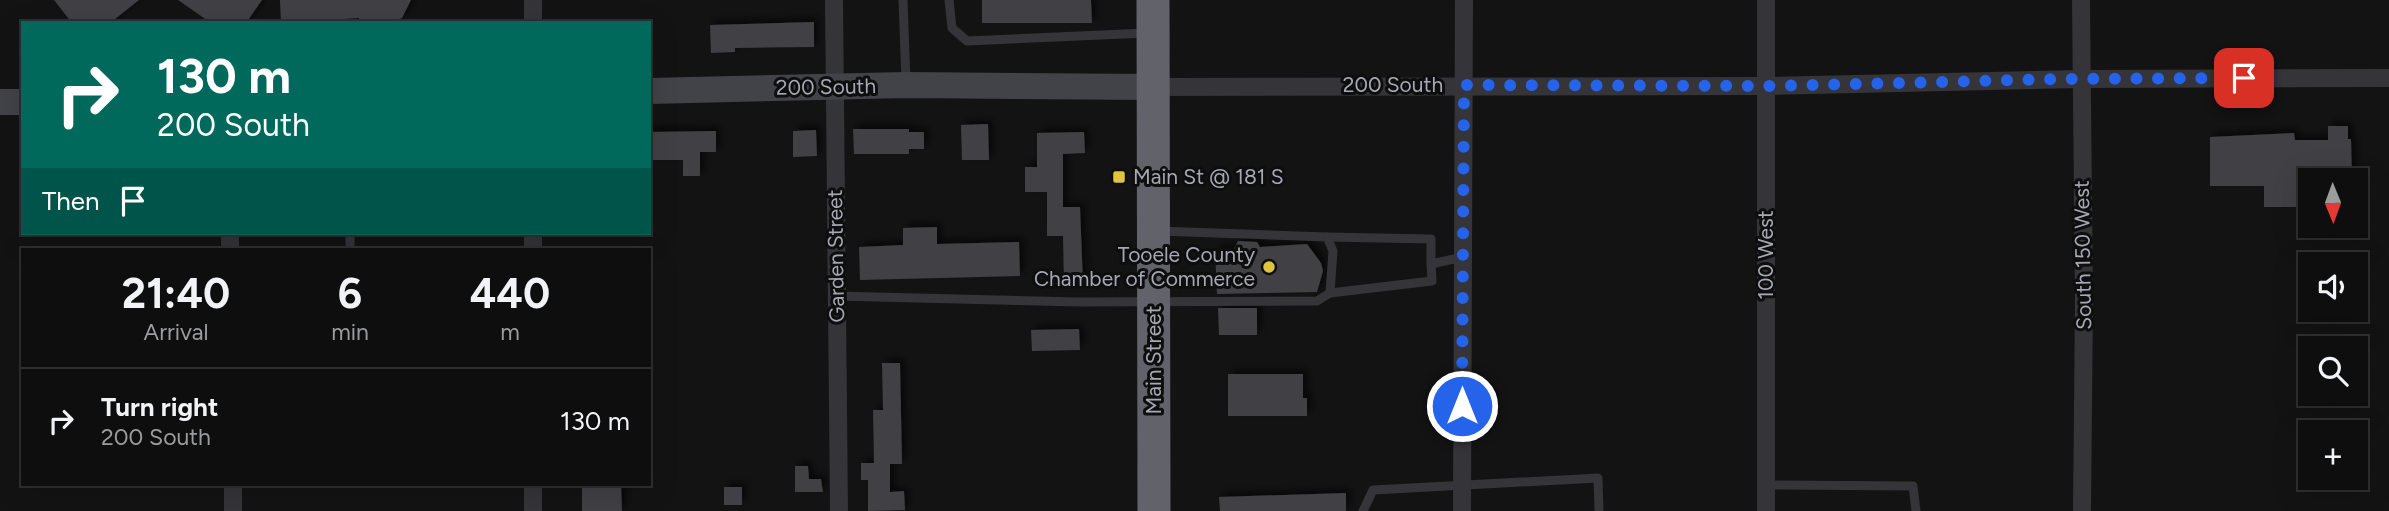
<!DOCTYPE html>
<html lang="en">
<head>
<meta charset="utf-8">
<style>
	:root { --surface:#0e0e0f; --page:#1c1c1d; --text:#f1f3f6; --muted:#9b9c9e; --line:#2e2e2f }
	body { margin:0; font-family:Figtree,sans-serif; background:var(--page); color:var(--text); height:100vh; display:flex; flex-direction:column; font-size:26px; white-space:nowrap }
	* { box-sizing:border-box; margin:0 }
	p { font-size:23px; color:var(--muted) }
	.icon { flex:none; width:38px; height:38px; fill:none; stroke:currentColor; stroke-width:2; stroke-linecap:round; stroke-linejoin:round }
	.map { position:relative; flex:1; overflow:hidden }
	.side { position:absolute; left:21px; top:248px; width:630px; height:238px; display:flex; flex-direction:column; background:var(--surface); border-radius:0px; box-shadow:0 7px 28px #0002,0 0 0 2px var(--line) }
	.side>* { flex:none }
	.hud { position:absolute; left:21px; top:21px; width:630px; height:214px; border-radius:0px; box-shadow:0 7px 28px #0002,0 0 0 2px var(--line); background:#00695c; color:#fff; overflow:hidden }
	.needle { width:46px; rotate:179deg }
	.tools { position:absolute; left:2298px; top:168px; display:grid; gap:14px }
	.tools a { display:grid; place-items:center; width:70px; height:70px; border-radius:0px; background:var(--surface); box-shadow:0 7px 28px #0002,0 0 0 2px var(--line); font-size:35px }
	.pin { position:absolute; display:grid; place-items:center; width:60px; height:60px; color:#fff; margin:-30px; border-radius:14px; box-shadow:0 4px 10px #0006 }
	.me { position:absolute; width:77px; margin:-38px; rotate:0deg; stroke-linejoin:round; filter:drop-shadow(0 0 5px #0008) }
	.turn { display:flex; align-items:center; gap:24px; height:147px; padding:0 21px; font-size:32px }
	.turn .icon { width:91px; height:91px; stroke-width:2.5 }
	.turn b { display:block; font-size:49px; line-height:60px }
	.then { display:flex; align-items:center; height:66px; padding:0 21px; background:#0003; gap:14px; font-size:26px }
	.eta { display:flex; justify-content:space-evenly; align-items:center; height:119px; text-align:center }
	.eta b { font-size:42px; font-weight:700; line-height:49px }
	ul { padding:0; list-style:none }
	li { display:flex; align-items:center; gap:21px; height:105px; padding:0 21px; border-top:2px solid var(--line) }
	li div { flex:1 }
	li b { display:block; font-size:26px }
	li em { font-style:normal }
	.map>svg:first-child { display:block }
	.building { fill:#404044; filter:url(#shadow) }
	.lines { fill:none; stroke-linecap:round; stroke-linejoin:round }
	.lane { stroke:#343439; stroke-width:9 }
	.street { stroke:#343439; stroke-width:18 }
	.secondary { stroke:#424349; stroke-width:26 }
	.highway { stroke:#61626a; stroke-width:33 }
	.route { stroke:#2563eb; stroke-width:12; stroke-dasharray:0 21.6 }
	.poi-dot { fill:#e1c43e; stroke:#0e0e0f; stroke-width:2.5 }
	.labels { text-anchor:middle; stroke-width:6; stroke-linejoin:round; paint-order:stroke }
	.street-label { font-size:21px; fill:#a6a8b4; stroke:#0e0e0f }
	.poi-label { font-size:21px; fill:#a6a8b4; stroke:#0e0e0f; text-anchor:start }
</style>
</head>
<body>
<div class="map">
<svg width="2389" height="511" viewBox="0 0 2389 511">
	<defs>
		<filter id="shadow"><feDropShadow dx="4.5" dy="-4.5" stdDeviation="3.5" flood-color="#0009"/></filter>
	</defs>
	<rect width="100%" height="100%" fill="#131314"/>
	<g class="building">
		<path d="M54 0H139L110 23H72Z"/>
		<path d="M178 0H262L246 23H211Z"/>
		<path d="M280 0H411L402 18 388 23H359V18L281 23Z"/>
		<path d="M982 0H1091L1092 23H982Z"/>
		<path d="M814 22V47L735 48V52L711 53 710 25Z"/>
		<path d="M988 124 989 160H962L961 125Z"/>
		<path d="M2328 126H2348V139H2351L2352 180H2310V207H2264V186H2210V137L2294 133 2295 140H2328Z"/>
		<path d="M853 129H909V132H924V149H909V154H854Z"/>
		<path d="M816 130 817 156 793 157V131Z"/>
		<path d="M716 131V152H700V176H683V160H649V132Z"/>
		<path d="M1084 132 1085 153 1063 154V207H1080L1083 283H1064L1063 236H1047V192H1025V167H1037V133Z"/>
		<path d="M937 227V244L1019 242 1020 276 860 280 859 247 903 245V228Z"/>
		<path d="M1238 241 1257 242 1260 247 1307 244 1321 263 1323 271 1317 292 1217 294 1215 250 1234 249Z"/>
		<path d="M1218 308H1257V335H1219Z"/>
		<path d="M1079 329 1080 350 1032 351 1031 330Z"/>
		<path d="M882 363H900L902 464H890V492L904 491 905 510 868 511V480H861V463H874L873 410H883Z"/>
		<path d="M1228 374H1303V398H1307V416H1228Z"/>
		<path d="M795 466H808L809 479H821L823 492H795Z"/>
		<path d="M582 485H621L622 511H582Z"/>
		<rect x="724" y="487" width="18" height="18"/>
		<path d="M1346 493V511H1220L1219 497Z"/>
	</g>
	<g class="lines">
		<g class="lane">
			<path d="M903 0 906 82"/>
			<path d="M949 0 952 28 967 41 1147 33"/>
			<path d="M1327 237 1431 239V264L1463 257"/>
			<path d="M350 250V233"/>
			<path d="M1330 293 1432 281 1431 264"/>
			<path d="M836 296 1079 302 1317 301 1330 293 1333 251 1327 237 1158 231"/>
			<path d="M1765 485 1913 486 1916 511"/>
			<path d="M1363 511 1373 490 1598 478 1599 511"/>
		</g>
		<g class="street">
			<path d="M533 0V23"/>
			<path d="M834 0 839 511"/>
			<path d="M2081 0 2084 300 2082 511"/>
			<path d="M1153 87 1767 86 2080 79 2389 78"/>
			<path d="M230 233V250"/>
			<path d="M533 250V233"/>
			<path d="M233 485V511"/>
			<path d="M533 511V485"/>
			<path d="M1462 511 1464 0"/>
			<path d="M1766 511V0"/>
		</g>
		<g class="secondary">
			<path d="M649 91 906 85 1153 87"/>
			<path d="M0 102H23"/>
		</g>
		<path class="highway" d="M1153 0 1154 511"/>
	</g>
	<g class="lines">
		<path class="route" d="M1462 406 1464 85 1767 86 2065 79 2244 78"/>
	</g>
	<g class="poi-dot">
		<rect x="1112" y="170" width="14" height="14" rx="3.5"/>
		<circle cx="1269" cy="267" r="7"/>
	</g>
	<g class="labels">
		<g class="street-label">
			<text x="1393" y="92">200 South</text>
			<text transform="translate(826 87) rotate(-1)" y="7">200 South</text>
			<text transform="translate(1766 255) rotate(-90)" y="7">100 West</text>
			<text transform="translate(2083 255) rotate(-91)" y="7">South 150 West</text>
			<text transform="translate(836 256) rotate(-91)" y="7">Garden Street</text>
			<text transform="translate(1154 360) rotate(-90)" y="7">Main Street</text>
		</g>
		<g class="poi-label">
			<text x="1133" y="184">Main St @ 181 S</text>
			<text x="1255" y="262" text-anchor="end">Tooele County<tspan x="1255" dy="24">Chamber of Commerce</tspan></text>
		</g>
	</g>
</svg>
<div class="tools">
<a><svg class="needle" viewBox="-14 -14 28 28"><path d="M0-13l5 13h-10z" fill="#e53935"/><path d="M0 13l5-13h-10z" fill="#9b9c9e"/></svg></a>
<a><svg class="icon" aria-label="sound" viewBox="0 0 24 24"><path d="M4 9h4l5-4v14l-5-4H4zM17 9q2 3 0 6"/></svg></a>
<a><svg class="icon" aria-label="search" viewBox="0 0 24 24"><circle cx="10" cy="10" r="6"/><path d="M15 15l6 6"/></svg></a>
<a>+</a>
</div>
<div class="pin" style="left:2244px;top:78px;background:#d93025"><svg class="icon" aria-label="arrive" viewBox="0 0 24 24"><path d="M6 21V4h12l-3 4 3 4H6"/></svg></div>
<svg class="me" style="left:1462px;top:406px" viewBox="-20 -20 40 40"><circle r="17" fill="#2563eb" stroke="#fff" stroke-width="3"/><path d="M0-11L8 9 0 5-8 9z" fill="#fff"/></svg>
<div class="hud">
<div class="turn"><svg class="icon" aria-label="right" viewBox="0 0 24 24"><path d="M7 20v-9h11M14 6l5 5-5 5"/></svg><div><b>130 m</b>200 South</div></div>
<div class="then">Then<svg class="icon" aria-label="arrive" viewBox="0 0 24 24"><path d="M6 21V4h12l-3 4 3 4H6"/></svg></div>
</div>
<section class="side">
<div class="eta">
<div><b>21:40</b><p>Arrival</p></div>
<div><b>6</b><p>min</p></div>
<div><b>440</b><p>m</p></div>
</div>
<ul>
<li><svg class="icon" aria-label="right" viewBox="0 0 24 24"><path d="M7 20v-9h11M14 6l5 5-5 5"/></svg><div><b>Turn right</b><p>200 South</p></div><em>130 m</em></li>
</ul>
</section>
</div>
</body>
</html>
